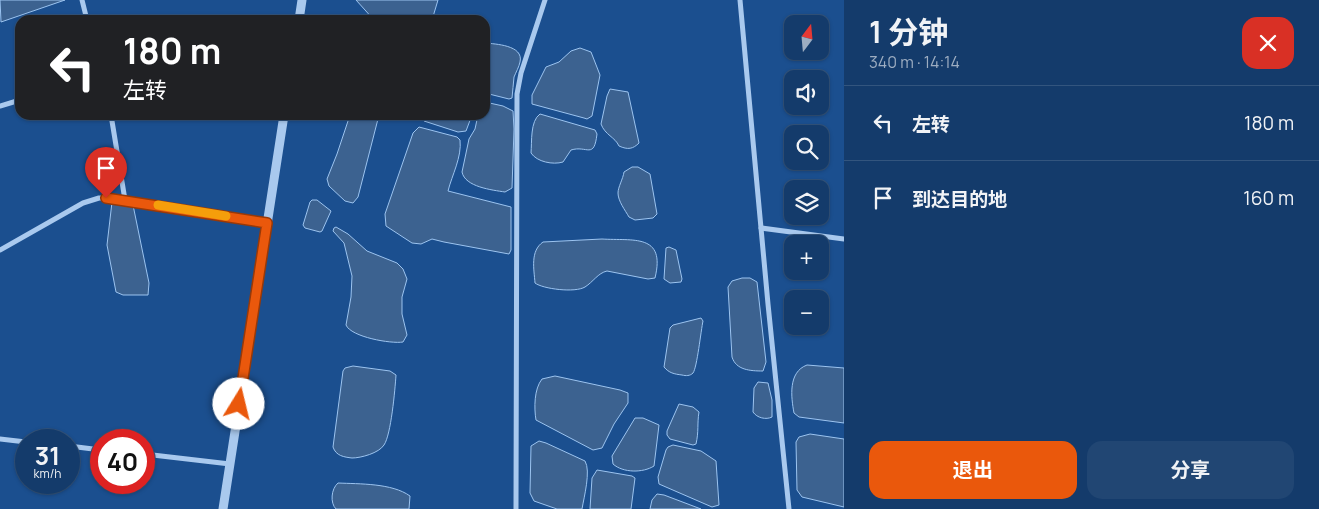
<!DOCTYPE html>
<html lang="zh">
<head>
<meta charset="utf-8">
<style>
	:root { --surface:#143b6b; --page:#214673; --text:#f1f3f6; --muted:#9dadc1; --line:#33557e; --accent:#ea580c }
	body { margin:0; font-family:Manrope,"Noto Sans SC",sans-serif; background:var(--page); color:var(--text); height:100vh; display:flex; flex-direction:column; font-size:19px; white-space:nowrap }
	* { box-sizing:border-box; margin:0 }
	p { font-size:16px; color:var(--muted) }
	.icon { flex:none; width:28px; height:28px; fill:none; stroke:currentColor; stroke-width:2; stroke-linecap:round; stroke-linejoin:round }
	.map { position:relative; flex:1; overflow:hidden }
	.details { display:flex; flex-direction:column; background:var(--surface); width:475px }
	.details>* { flex:none }
	.top-card { position:absolute; left:15px; top:15px; width:475px; height:105px; border-radius:15px; box-shadow:0 1px 4px #0004,0 0 0 1px var(--line); background:#202124; color:#fff; overflow:hidden }
	.needle { width:32px; rotate:16deg }
	.buttons { position:absolute; left:784px; top:15px; display:grid; gap:10px }
	.buttons a { display:grid; place-items:center; width:45px; height:45px; border-radius:10px; background:var(--surface); box-shadow:0 1px 4px #0004,0 0 0 1px var(--line); font-size:25px }
	.speed { position:absolute; left:15px; top:429px; display:flex; gap:10px; font-size:25px; font-weight:700; text-align:center }
	.speed>* { display:grid; place-content:center; width:65px; height:65px; border-radius:50%; background:var(--surface); box-shadow:0 1px 4px #0004,0 0 0 1px var(--line); line-height:1 }
	.speed small { font-size:12px; font-weight:400 }
	.speed .limit { border:8px solid #d22; background:#fff; color:#111 }
	.pin { position:absolute; display:grid; place-items:center; width:42px; height:42px; color:#fff; margin:-51px -21px; border-radius:50% 50% 50% 0; rotate:-45deg; box-shadow:0 0 5px #0007 }
	.pin .icon { rotate:45deg }
	.me { position:absolute; width:55px; margin:-28px; rotate:9deg; stroke-linejoin:round; filter:drop-shadow(0 0 4px #0008) }
	.turn { display:flex; align-items:center; gap:18px; height:105px; padding:0 25px; font-size:22px }
	.turn .icon { width:65px; height:65px; stroke-width:2.5 }
	.turn b { display:block; font-size:35px; line-height:42px }
	.round { display:grid; place-items:center; flex:none; width:52px; height:52px; border-radius:15px; background:var(--page) }
	.head { display:flex; align-items:center; justify-content:space-between; height:85px; padding:0 25px }
	h1 { font-size:30px; font-weight:700; line-height:38px }
	.primary-button { display:flex; gap:10px; margin-top:auto; padding:10px 25px }
	.primary-button a { flex:1; height:58px; border-radius:15px; background:var(--accent); color:#fff; font-size:20px; font-weight:700; line-height:58px; text-align:center }
	.primary-button a+a { background:var(--page); color:var(--text) }
	ul { padding:0; list-style:none }
	li { display:flex; align-items:center; gap:15px; height:75px; padding:0 25px; border-top:1px solid var(--line) }
	li div { flex:1 }
	li b { display:block; font-size:19px }
	li em { font-style:normal }
	main { display:flex; flex:1; min-height:0 }
	.map>svg:first-child { display:block }
	.water { fill:#3c6290; stroke:#9cc4f0 }
	.lines { fill:none; stroke-linecap:round; stroke-linejoin:round }
	.minor { stroke:#a9c9ee; stroke-width:5 }
	.tertiary { stroke:#a9c9ee; stroke-width:9 }
	.route-casing { stroke:#983908; stroke-width:12 }
	.route { stroke:#ea580c; stroke-width:9 }
	.slow { stroke:#f59e0b; stroke-width:9 }
</style>
</head>
<body>
<main>
<div class="map">
<svg width="844" height="509" viewBox="0 0 844 509">
	<rect width="100%" height="100%" fill="#1b4f8f"/>
	<g class="water">
		<path d="M0 0H65L1 22Z"/>
		<path d="M356 0H438L432 20H374Z"/>
		<path d="M485 43C495 44 524 45 520 62 519 67 516 72 514 77 513 84 513 91 512 98L509 99 485 93Z"/>
		<path d="M580 48 591 52 600 75 592 116 587 119 584 118 532 104V95L546 67 559 62 571 51Z"/>
		<path d="M610 89 628 92 639 143C633 149 628 150 619 146 615 137 605 135 601 124L607 96Z"/>
		<path d="M485 102 503 106 513 111 514 129 512 188 505 192C492 190 465 187 462 172L469 139 475 129 478 115H485Z"/>
		<path d="M540 114 595 130 597 134C594 160 587 145 571 150L563 162C553 165 537 162 531 153 532 142 530 121 540 114Z"/>
		<path d="M350 115H379L358 197 353 203 345 201 329 186 327 179 337 154Z"/>
		<path d="M421 115H472L466 131 458 132 424 121Z"/>
		<path d="M419 127 457 137 460 140C462 157 452 175 448 191L511 207V250L509 254 444 242 432 239 421 244 412 243 386 226 385 214 413 133Z"/>
		<path d="M632 167H638L650 174 657 214 653 218 635 220 629 217C625 210 618 201 618 193 618 187 623 179 624 172Z"/>
		<path d="M312 200H317L331 211 322 231 320 232 305 228 303 225 310 202Z"/>
		<path d="M112 202 133 205 149 283 148 295H123L116 292 107 245Z"/>
		<path d="M336 227 348 234 367 251 397 263 403 269 407 279 402 297V314L407 335 403 342C391 344 351 337 346 325L351 297 352 276 344 243 333 231 334 228Z"/>
		<path d="M602 239C633 241 666 233 655 278L648 279 607 271C598 273 593 282 585 287 575 293 543 289 535 283 534 269 530 251 543 242Z"/>
		<path d="M669 247 676 250 682 279 681 282 670 283 664 279 666 248Z"/>
		<path d="M742 278H750L757 282 766 362 763 371C750 371 736 370 732 357L728 287 732 281Z"/>
		<path d="M701 318 703 321C701 330 697 368 693 373 690 376 686 376 682 375 674 374 669 373 664 367L670 328 673 325Z"/>
		<path d="M807 365 844 368V423L799 417 794 413C791 397 788 372 807 365Z"/>
		<path d="M353 366 390 371 396 375C395 390 391 435 384 445 379 453 361 458 352 458 344 457 336 456 333 447L343 371 345 368Z"/>
		<path d="M555 376 620 390 628 393V403L614 424 602 448 593 450 536 420C534 408 534 389 542 379Z"/>
		<path d="M758 382 768 383 772 400V417C766 420 757 418 753 412L754 388Z"/>
		<path d="M679 404 693 407 699 412C697 424 699 431 696 444L693 445 670 439 667 435V431Z"/>
		<path d="M635 418H643L659 425 654 466C643 473 623 473 613 464L612 456Z"/>
		<path d="M810 434 844 439V507L802 497 797 490 796 442 799 437Z"/>
		<path d="M539 441 546 443 585 461C591 471 584 497 582 509H557L534 501 530 493 531 446Z"/>
		<path d="M673 445 701 451 716 461 719 505 712 507 659 484 658 477 666 450 668 447Z"/>
		<path d="M597 470 632 476 635 478 631 509H590L592 478Z"/>
		<path d="M338 483C359 484 392 483 410 496L409 509H336C330 503 331 489 338 483Z"/>
		<path d="M657 494 664 495 701 509H650L652 500Z"/>
	</g>
	<g class="lines">
		<g class="minor">
			<path d="M82 0 87 20"/>
			<path d="M740 0 768 304 789 509"/>
			<path d="M0 106 20 100"/>
			<path d="M111 115 125 200"/>
			<path d="M761 228 844 239"/>
			<path d="M0 250 83 203 99 198H112L267 223"/>
			<path d="M0 439 26 442"/>
			<path d="M69 446 101 450"/>
			<path d="M144 454 230 464"/>
			<path d="M516 509 517 94 521 73 545 0"/>
		</g>
		<g class="tertiary">
			<path d="M299 20 302 0"/>
			<path d="M223 509 284 115"/>
		</g>
	</g>
	<g class="lines">
		<defs>
			<path id="route" d="M106 198 267 223 239 404"/>
		</defs>
		<use href="#route" class="route-casing"/>
		<use href="#route" class="route"/>
		<path class="slow" d="M158 205 226 216"/>
	</g>
</svg>
<div class="buttons">
<a><svg class="needle" viewBox="-14 -14 28 28"><path d="M0-13l5 13h-10z" fill="#e53935"/><path d="M0 13l5-13h-10z" fill="#9dadc1"/></svg></a>
<a><svg class="icon" aria-label="sound" viewBox="0 0 24 24"><path d="M4 9h4l5-4v14l-5-4H4zM17 9q2 3 0 6"/></svg></a>
<a><svg class="icon" aria-label="search" viewBox="0 0 24 24"><circle cx="10" cy="10" r="6"/><path d="M15 15l6 6"/></svg></a>
<a><svg class="icon" aria-label="layers" viewBox="0 0 24 24"><path d="M12 4l9 5-9 5-9-5zM3 14l9 5 9-5"/></svg></a>
<a>+</a>
<a>−</a>
</div>
<div class="speed"><div>31<small>km/h</small></div><div class="limit">40</div></div>
<div class="pin" style="left:106px;top:198px;background:#d93025"><svg class="icon" aria-label="arrive" viewBox="0 0 24 24"><path d="M6 21V4h12l-3 4 3 4H6"/></svg></div>
<svg class="me" style="left:239px;top:404px" viewBox="-20 -20 40 40"><circle r="19" fill="#fff"/><path d="M0-13L10 11 0 6-10 11z" fill="#ea580c"/></svg>
<div class="top-card">
<div class="turn"><svg class="icon" aria-label="left" viewBox="0 0 24 24"><path d="M17 20v-9H6M10 6l-5 5 5 5"/></svg><div><b>180 m</b>左转</div></div>
</div>
</div>
<section class="details">
<div class="head"><div><h1>1 分钟</h1><p>340 m · 14:14</p></div><a class="round" style="background:#d93025;color:#fff"><svg class="icon" aria-label="close" viewBox="0 0 24 24"><path d="M6 6l12 12M18 6L6 18"/></svg></a></div>
<ul>
<li><svg class="icon" aria-label="left" viewBox="0 0 24 24"><path d="M17 20v-9H6M10 6l-5 5 5 5"/></svg><div><b>左转</b></div><em>180 m</em></li>
<li><svg class="icon" aria-label="arrive" viewBox="0 0 24 24"><path d="M6 21V4h12l-3 4 3 4H6"/></svg><div><b>到达目的地</b></div><em>160 m</em></li>
</ul>
<div class="primary-button"><a>退出</a><a>分享</a></div>
</section>
</main>
</body>
</html>
